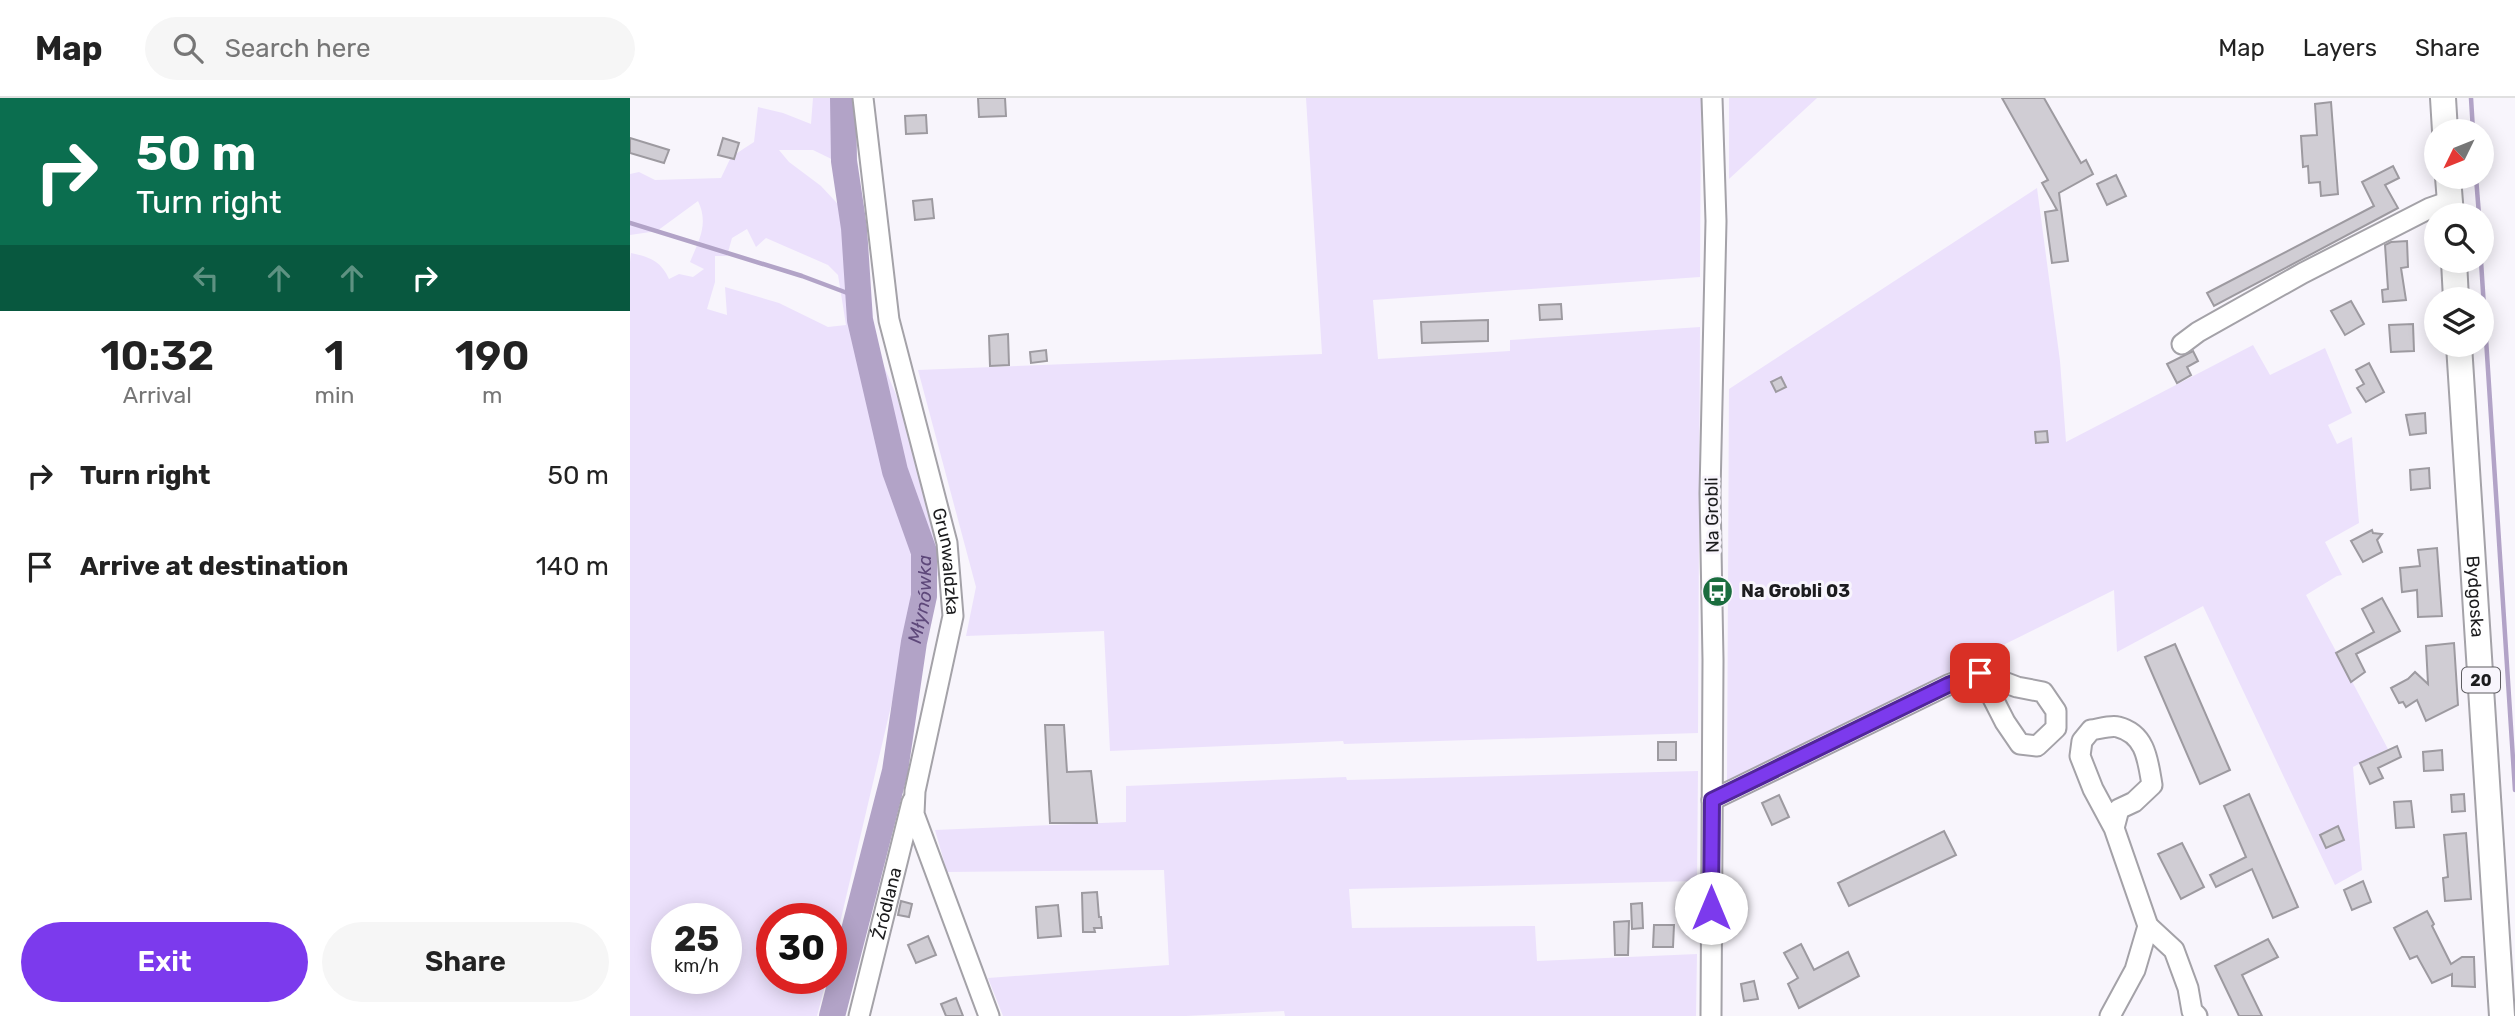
<!DOCTYPE html>
<html lang="en">
<head>
<meta charset="utf-8">
<style>
	:root { --surface:#fff; --page:#f6f6f6; --text:#222; --muted:#767676; --line:#e0e0e0; --accent:#7c3aed }
	body { margin:0; font-family:Rubik,sans-serif; background:var(--page); color:var(--text); height:100vh; display:flex; flex-direction:column; font-size:26px; white-space:nowrap }
	* { box-sizing:border-box; margin:0 }
	p { font-size:23px; color:var(--muted) }
	.icon { flex:none; width:38px; height:38px; fill:none; stroke:currentColor; stroke-width:2; stroke-linecap:round; stroke-linejoin:round }
	.map { position:relative; flex:1; overflow:hidden }
	.details { display:flex; flex-direction:column; background:var(--surface); width:630px }
	.details>* { flex:none }
	.banner { background:#0b6e4f; color:#fff; overflow:hidden }
	.needle { width:46px; rotate:227deg }
	.buttons { position:absolute; left:1794px; top:21px; display:grid; gap:14px }
	.buttons a { display:grid; place-items:center; width:70px; height:70px; border-radius:50%; background:var(--surface); box-shadow:0 4px 18px #0003; font-size:35px }
	.speed { position:absolute; left:21px; top:805px; display:flex; gap:14px; font-size:35px; font-weight:700; text-align:center }
	.speed>* { display:grid; place-content:center; width:91px; height:91px; border-radius:50%; background:var(--surface); box-shadow:0 4px 18px #0003; line-height:1 }
	.speed small { font-size:18px; font-weight:400 }
	.speed .limit { border:10px solid #d22; background:#fff; color:#111 }
	.pin { position:absolute; display:grid; place-items:center; width:60px; height:60px; color:#fff; margin:-30px; border-radius:14px; box-shadow:0 4px 10px #0006 }
	.me { position:absolute; width:77px; margin:-38px; rotate:0deg; stroke-linejoin:round; filter:drop-shadow(0 0 5px #0008) }
	.turn { display:flex; align-items:center; gap:24px; height:147px; padding:0 21px; font-size:32px }
	.turn .icon { width:91px; height:91px; stroke-width:2.5 }
	.turn b { display:block; font-size:49px; line-height:60px }
	.lanes { display:flex; align-items:center; height:66px; padding:0 21px; background:#0003; justify-content:center; gap:35px; direction:ltr }
	.lanes .off { opacity:.35 }
	.eta { display:flex; justify-content:space-evenly; align-items:center; height:119px; text-align:center }
	.eta b { font-size:42px; font-weight:600; line-height:49px }
	.primary-button { display:flex; gap:14px; margin-top:auto; padding:14px 21px }
	.primary-button a { flex:1; height:80px; border-radius:42px; background:var(--accent); color:#fff; font-size:28px; font-weight:600; line-height:80px; text-align:center }
	.primary-button a+a { background:var(--page); color:var(--text) }
	ul { padding:0; list-style:none }
	li { display:flex; align-items:center; gap:21px; height:91px; padding:0 21px }
	li div { flex:1 }
	li b { display:block; font-size:26px }
	li em { font-style:normal }
	header { display:flex; align-items:center; gap:42px; box-sizing:border-box; height:98px; padding:0 35px; background:var(--surface); border-bottom:2px solid var(--line) }
	header strong { font-size:33px }
	nav { display:flex; gap:38px; margin-inline-start:auto; font-size:24px }
	.search { width:490px; height:63px; background:var(--page); display:flex; align-items:center; gap:18px; box-sizing:border-box; padding:0 24px; border-radius:38px; color:var(--muted); font-size:26px }
	main { display:flex; flex:1; min-height:0 }
	.map>svg:first-child { display:block }
	.green { fill:#ece1fc; fill-rule:evenodd }
	.lines { fill:none; stroke-linecap:round; stroke-linejoin:round }
	.stream { stroke:#b2a3c7; stroke-width:4.5 }
	.river { stroke:#b2a3c7; stroke-width:26 }
	.building { fill:#d0cdd4; stroke:#9d9aa0; stroke-width:2 }
	.minor-casing { stroke:#a4a2a8; stroke-width:23 }
	.major-casing { stroke:#a4a2a8; stroke-width:28 }
	.minor { stroke:#fff; stroke-width:19 }
	.major { stroke:#fff; stroke-width:24 }
	.route-casing { stroke:#51269a; stroke-width:18 }
	.route { stroke:#7c3aed; stroke-width:12 }
	.labels { text-anchor:middle; stroke-width:6; stroke-linejoin:round; paint-order:stroke }
	.shield { fill:#f8f5fc; stroke:#5e5d61; stroke-width:2 }
	.shield-label { font-size:16px; font-weight:bold; fill:#1c1c1e }
	.street-label { font-size:18px; fill:#1c1c1e; stroke:#f8f5fc }
	.poi-label { font-size:18px; font-weight:bold; fill:#1c1c1e; stroke:#f8f5fc; text-anchor:start }
	.water-label { font-size:19px; font-style:italic; fill:#5e487a; stroke:#f8f5fc }
</style>
</head>
<body>
<header>
<strong>Map</strong>
<div class="search"><svg class="icon" aria-label="search" viewBox="0 0 24 24"><circle cx="10" cy="10" r="6"/><path d="M15 15l6 6"/></svg>Search here</div>
<nav><a>Map</a><a>Layers</a><a>Share</a></nav>
</header>
<main>
<section class="details">
<div class="banner">
<div class="turn"><svg class="icon" aria-label="right" viewBox="0 0 24 24"><path d="M7 20v-9h11M14 6l5 5-5 5"/></svg><div><b>50 m</b>Turn right</div></div>
<div class="lanes"><svg class="icon off" aria-label="left" viewBox="0 0 24 24"><path d="M17 20v-9H6M10 6l-5 5 5 5"/></svg><svg class="icon off" aria-label="ahead" viewBox="0 0 24 24"><path d="M12 20V5M6 11l6-6 6 6"/></svg><svg class="icon off" aria-label="ahead" viewBox="0 0 24 24"><path d="M12 20V5M6 11l6-6 6 6"/></svg><svg class="icon" aria-label="right" viewBox="0 0 24 24"><path d="M7 20v-9h11M14 6l5 5-5 5"/></svg></div>
</div>
<div class="eta">
<div><b>10:32</b><p>Arrival</p></div>
<div><b>1</b><p>min</p></div>
<div><b>190</b><p>m</p></div>
</div>
<ul>
<li><svg class="icon" aria-label="right" viewBox="0 0 24 24"><path d="M7 20v-9h11M14 6l5 5-5 5"/></svg><div><b>Turn right</b></div><em>50 m</em></li>
<li><svg class="icon" aria-label="arrive" viewBox="0 0 24 24"><path d="M6 21V4h12l-3 4 3 4H6"/></svg><div><b>Arrive at destination</b></div><em>140 m</em></li>
</ul>
<div class="primary-button"><a>Exit</a><a>Share</a></div>
</section>
<div class="map">
<svg width="1885" height="918" viewBox="0 0 1885 918">
	<rect width="100%" height="100%" fill="#f8f5fc"/>
	<g class="green">
		<path d="M183 0H213L216 30 226 73 183 52H149L159 64 191 88 234 134 240 235 267 299 303 417 313 461 308 477 278 536 201 863V821H142V880H197L187 918H0V164L1 155C20 159 31 163 39 181L49 176 63 179 74 171 60 164C69 142 79 126 68 103L27 133 0 137V76L9 74 25 82 91 80 101 59 124 44 128 9 153 15 181 26ZM117 131 126 149 136 140 198 167 208 177 216 227 198 229 149 205 95 189 97 217 77 211 85 184V158H97L102 140ZM37 821H96V880H37Z"/>
		<path d="M676 0H1071L1070 179 743 202 748 261 880 253V242L1070 229 1068 635 714 646 713 643 480 653 474 533 336 538 346 489 288 272 692 256Z"/>
		<path d="M1099 0H1187L1099 81Z"/>
		<path d="M1407 90 1430 263 1436 344 1623 247 1640 277 1695 250 1722 315 1698 327 1707 346 1722 339 1729 425 1695 444 1712 477 1707 478 1676 497 1758 651 1723 669 1732 772 1705 787 1573 508 1487 554 1484 492 1097 684 1099 291Z"/>
		<path d="M1068 673 1067 783 719 791 722 830 905 828 907 863 1067 856 1066 918H655L654 913 556 918H373L358 880 539 867 534 772 317 774 305 732 496 724V688L716 679 717 682Z"/>
	</g>
	<g class="lines">
		<g class="stream">
			<path d="M1841 0 1843 33"/>
			<path d="M1846 79 1849 117"/>
			<path d="M0 125 172 178 228 199"/>
			<path d="M1851 163 1885 692"/>
		</g>
		<path class="river" id="s1" d="M202 918 265 673 284 544 294 498V454L265 373 230 222 224 130 214 63 213 0"/>
	</g>
	<g class="building">
		<path d="M348 0H375L376 18 349 19Z"/>
		<path d="M1372 0H1414L1451 65 1456 62 1463 76 1429 95 1438 163 1422 165 1415 114 1427 112 1412 85 1418 82Z"/>
		<path d="M1701 4 1708 96 1691 98 1690 84 1679 85 1678 68 1673 69 1671 38 1687 37 1685 6Z"/>
		<path d="M296 17 297 35 276 36 275 18Z"/>
		<path d="M0 40 39 52 34 65 0 55Z"/>
		<path d="M93 40 109 45 104 61 88 57Z"/>
		<path d="M1763 68 1769 80 1755 87 1768 110 1584 208 1577 195 1744 108 1732 84Z"/>
		<path d="M1486 77 1496 98 1477 107 1467 86Z"/>
		<path d="M302 101 304 120 285 122 283 103Z"/>
		<path d="M1777 143 1778 169 1771 170 1776 202 1753 204 1752 192 1758 191 1755 147 1761 144Z"/>
		<path d="M1721 203 1734 226 1715 237 1701 213Z"/>
		<path d="M931 206 932 221 910 222 909 207Z"/>
		<path d="M858 222V243L792 245 791 224Z"/>
		<path d="M1783 226 1784 253 1761 254 1759 227Z"/>
		<path d="M378 236 379 267 360 268 359 238Z"/>
		<path d="M416 252 417 263 401 265 400 254Z"/>
		<path d="M1563 253 1568 263 1557 269 1561 277 1547 285 1537 266Z"/>
		<path d="M1739 265 1754 294 1736 304 1727 290 1734 286 1726 272Z"/>
		<path d="M1151 279 1156 289 1146 294 1141 284Z"/>
		<path d="M1795 315 1796 335 1780 337 1776 317Z"/>
		<path d="M1417 333 1418 344 1406 345 1405 334Z"/>
		<path d="M1799 370 1800 390 1781 392 1780 372Z"/>
		<path d="M1742 432 1743 435 1752 436 1747 442 1752 454 1733 464 1721 443Z"/>
		<path d="M1807 450 1812 518 1788 519 1787 492 1772 494 1770 470 1790 468 1788 452Z"/>
		<path d="M1752 500 1770 533 1726 556 1735 574 1721 584 1706 555 1744 534 1732 511Z"/>
		<path d="M1824 545 1828 607 1796 623 1787 602 1776 609 1773 604 1769 605 1761 590 1778 581 1785 574 1798 586 1796 548Z"/>
		<path d="M1545 546 1600 672 1570 686 1515 559Z"/>
		<path d="M415 627H434L437 674 461 673 467 725H420Z"/>
		<rect x="1028" y="644" width="18" height="18"/>
		<path d="M1767 648 1771 659 1748 670 1753 680 1740 686 1730 665Z"/>
		<path d="M1812 652 1813 672 1794 673 1793 654Z"/>
		<path d="M1619 696 1668 809 1643 820 1622 771 1586 789 1580 777 1616 759 1594 708Z"/>
		<path d="M1834 696 1835 713 1822 714 1821 697Z"/>
		<path d="M1149 697 1159 719 1142 727 1132 705Z"/>
		<path d="M1781 703 1784 729 1766 730 1764 704Z"/>
		<path d="M1708 728 1714 742 1696 750 1690 737Z"/>
		<path d="M1314 733 1326 757 1219 808 1208 785Z"/>
		<path d="M1836 735 1841 801 1815 803 1813 780 1818 779 1814 737Z"/>
		<path d="M1552 745 1574 789 1551 801 1528 756Z"/>
		<path d="M1733 783 1741 804 1722 812 1714 792Z"/>
		<path d="M467 794 469 819H471L472 830H464L465 834H453L452 795Z"/>
		<path d="M271 803 282 806 279 819 268 817Z"/>
		<path d="M1012 805 1013 830 1002 831 1001 806Z"/>
		<path d="M428 807 431 838 408 840 406 809Z"/>
		<path d="M1797 813 1804 826 1802 828 1821 866 1832 859H1844L1845 889 1822 888V876L1802 885 1787 858 1780 861 1764 830Z"/>
		<path d="M999 823 998 857H985L984 824Z"/>
		<path d="M1024 827H1044L1043 849H1023Z"/>
		<path d="M298 838 306 857 286 865 278 847Z"/>
		<path d="M1638 841 1648 859 1612 877 1632 918H1609L1585 868Z"/>
		<path d="M1171 846 1184 872 1218 854 1229 878 1169 910 1158 886 1168 880 1154 855Z"/>
		<path d="M1124 883 1128 901 1114 903 1111 886Z"/>
		<path d="M326 900 333 918H316L311 906Z"/>
	</g>
	<g class="lines">
		<defs>
			<g id="minor">
				<path id="s2" d="M233 0 259 222 317 445 323 518 285 693 284 716 359 918"/>
				<path d="M1552 246 1568 234 1673 175 1800 110 1820 103"/>
				<path d="M1082 702 1318 587 1350 575 1387 589 1413 594 1426 613V630L1407 648 1390 646 1375 624 1350 575"/>
				<path d="M1518 828 1544 852 1558 890 1562 913 1567 918"/>
				<path id="s3" d="M229 918 282 704"/>
				<path d="M1081 918 1083 562 1080 395 1086 123 1082 0"/>
				<path d="M1480 918 1505 872 1518 828 1484 730 1463 691 1450 658 1452 643 1461 632C1469 631 1481 627 1488 629 1516 636 1518 663 1522 687L1504 704 1489 711 1484 730"/>
			</g>
			<g id="major">
				<path d="M1813 0 1815 33"/>
				<path d="M1818 79 1821 117"/>
				<path d="M1824 163 1826 201"/>
				<path id="s4" d="M1829 247 1872 918"/>
			</g>
		</defs>
		<use href="#minor" class="minor-casing"/>
		<use href="#major" class="major-casing"/>
		<use href="#minor" class="minor"/>
		<use href="#major" class="major"/>
	</g>
	<g class="lines">
		<defs>
			<path id="route" d="M1081 810 1082 702 1318 587 1350 575"/>
		</defs>
		<use href="#route" class="route-casing"/>
		<use href="#route" class="route"/>
	</g>
	<defs>
		<symbol id="bus-disc" viewBox="-11 -11 22 22"><circle r="9.5" fill="#1a6d3e" stroke="#f8f5fc"/><path d="M-5-6H5V4H4V6H2V4H-2V6H-4V4H-5ZM-3.5-4V0h7V-4ZM-3.5 1.2v1.5H-2V1.2ZM2 1.2v1.5H3.5V1.2Z" fill="#fff"/></symbol>
	</defs>
	<g fill-rule="evenodd">
		<use href="#bus-disc" x="1070" y="476" width="35" height="35"/>
	</g>
	<g class="labels">
		<rect class="shield" x="1832" y="569.5" width="38" height="25" rx="5"/>
		<g class="shield-label">
			<text x="1851" y="588">20</text>
		</g>
		<g class="street-label">
			<text transform="translate(1082 417) rotate(-91)" y="6">Na Grobli</text>
			<text dy="6" stroke="none"><textPath href="#s2" startOffset="472">Grunwaldzka</textPath></text>
			<text dy="6" stroke="none"><textPath href="#s4" startOffset="252">Bydgoska</textPath></text>
			<text dy="6" stroke="none"><textPath href="#s3" startOffset="116">Źródlana</textPath></text>
		</g>
		<g class="poi-label">
			<text x="1111" y="499">Na Grobli 03</text>
		</g>
		<g class="water-label">
			<text dy="7" stroke="none"><textPath href="#s1" startOffset="427">Młynówka</textPath></text>
		</g>
	</g>
</svg>
<div class="buttons">
<a><svg class="needle" viewBox="-14 -14 28 28"><path d="M0-13l5 13h-10z" fill="#e53935"/><path d="M0 13l5-13h-10z" fill="#767676"/></svg></a>
<a><svg class="icon" aria-label="search" viewBox="0 0 24 24"><circle cx="10" cy="10" r="6"/><path d="M15 15l6 6"/></svg></a>
<a><svg class="icon" aria-label="layers" viewBox="0 0 24 24"><path d="M12 4l9 5-9 5-9-5zM3 14l9 5 9-5"/></svg></a>
</div>
<div class="speed"><div>25<small>km/h</small></div><div class="limit">30</div></div>
<div class="pin" style="left:1350px;top:575px;background:#d93025"><svg class="icon" aria-label="arrive" viewBox="0 0 24 24"><path d="M6 21V4h12l-3 4 3 4H6"/></svg></div>
<svg class="me" style="left:1081px;top:810px" viewBox="-20 -20 40 40"><circle r="19" fill="#fff"/><path d="M0-13L10 11 0 6-10 11z" fill="#7c3aed"/></svg>
</div>
</main>
</body>
</html>
